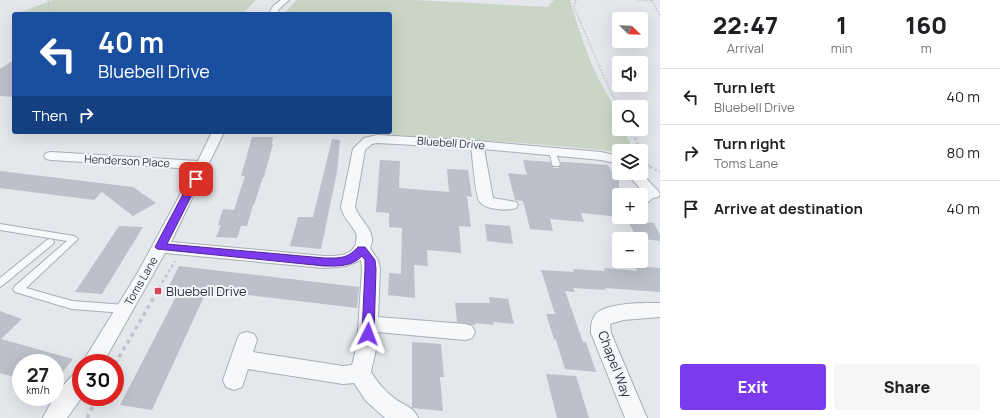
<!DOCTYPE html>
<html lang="en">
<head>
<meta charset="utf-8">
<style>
	:root { --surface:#fff; --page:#f6f6f6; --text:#202124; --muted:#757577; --line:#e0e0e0; --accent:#7c3aed }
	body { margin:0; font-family:Manrope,sans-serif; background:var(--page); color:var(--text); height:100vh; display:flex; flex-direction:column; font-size:15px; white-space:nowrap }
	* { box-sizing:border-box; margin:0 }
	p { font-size:13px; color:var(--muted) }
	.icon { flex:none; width:22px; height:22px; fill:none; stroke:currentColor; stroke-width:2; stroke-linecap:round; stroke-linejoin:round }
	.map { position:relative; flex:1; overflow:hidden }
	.sheet { display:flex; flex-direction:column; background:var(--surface); width:340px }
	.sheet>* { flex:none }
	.hud { position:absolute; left:12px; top:12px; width:380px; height:122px; border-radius:4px; box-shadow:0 4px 16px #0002; background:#1a4fa0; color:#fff; overflow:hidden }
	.needle { width:26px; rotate:113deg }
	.controls { position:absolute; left:612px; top:12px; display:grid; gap:8px }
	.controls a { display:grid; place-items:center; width:36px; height:36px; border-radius:4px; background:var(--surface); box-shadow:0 4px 16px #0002; font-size:20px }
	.speed { position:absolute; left:12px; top:354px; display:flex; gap:8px; font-size:20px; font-weight:700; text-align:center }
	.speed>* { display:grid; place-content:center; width:52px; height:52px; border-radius:50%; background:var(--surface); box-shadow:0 4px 16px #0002; line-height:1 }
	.speed small { font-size:10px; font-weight:400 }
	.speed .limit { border:6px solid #d22; background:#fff; color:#111 }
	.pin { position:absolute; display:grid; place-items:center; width:34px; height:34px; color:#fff; margin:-17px; border-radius:8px; box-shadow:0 2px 6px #0006 }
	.me { position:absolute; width:44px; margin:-22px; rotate:3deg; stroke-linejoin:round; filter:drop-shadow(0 0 3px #0008) }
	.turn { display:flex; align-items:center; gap:14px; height:84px; padding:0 20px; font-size:18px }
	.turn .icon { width:52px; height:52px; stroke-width:2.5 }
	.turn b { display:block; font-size:28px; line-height:34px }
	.then { display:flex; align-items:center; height:38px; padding:0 20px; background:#0003; gap:8px; font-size:15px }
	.eta { display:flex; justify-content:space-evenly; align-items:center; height:68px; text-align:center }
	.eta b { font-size:24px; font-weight:800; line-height:28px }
	.cta { display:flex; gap:8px; margin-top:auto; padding:8px 20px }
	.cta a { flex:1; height:46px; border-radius:4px; background:var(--accent); color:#fff; font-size:16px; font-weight:800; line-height:46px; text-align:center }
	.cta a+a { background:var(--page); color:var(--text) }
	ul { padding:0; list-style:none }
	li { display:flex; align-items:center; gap:12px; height:56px; padding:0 20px; border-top:1px solid var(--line) }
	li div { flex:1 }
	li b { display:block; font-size:15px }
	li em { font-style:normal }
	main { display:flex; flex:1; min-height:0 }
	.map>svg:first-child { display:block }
	.green { fill:#c9d6c5 }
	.building { fill:#bbc0ca }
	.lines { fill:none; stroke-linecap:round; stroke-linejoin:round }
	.service-casing { stroke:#a9aeb7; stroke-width:2 }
	.minor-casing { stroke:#a9aeb7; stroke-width:2 }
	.path-far3 { stroke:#c2c5cb; stroke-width:1.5; stroke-dasharray:1.5 1.5; stroke-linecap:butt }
	.path-far2 { stroke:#c2c5cb; stroke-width:2; stroke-dasharray:2.5 2.5; stroke-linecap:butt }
	.path-far1 { stroke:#c2c5cb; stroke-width:2.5; stroke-dasharray:3 3; stroke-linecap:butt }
	.path { stroke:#c2c5cb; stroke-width:3.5; stroke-dasharray:4 4; stroke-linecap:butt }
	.service { fill:#f7f8fa; fill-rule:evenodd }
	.minor { fill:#f7f8fa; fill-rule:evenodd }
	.route { fill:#7c3aed; stroke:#51269a }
	.poi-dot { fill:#d1495b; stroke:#f4f6f9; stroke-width:1.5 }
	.labels { text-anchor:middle; stroke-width:4; stroke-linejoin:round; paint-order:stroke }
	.street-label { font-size:11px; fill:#2b3445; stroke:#f4f6f9 }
	.near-poi-label { font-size:13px; fill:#2b3445; stroke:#f4f6f9; text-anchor:start }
	.near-street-label { font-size:13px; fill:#2b3445; stroke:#f4f6f9 }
</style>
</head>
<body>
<main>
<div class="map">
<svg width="660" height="418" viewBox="0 0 660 418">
	<rect width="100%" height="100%" fill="#e4e7ec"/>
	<g class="green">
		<path d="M53 0H256L244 12 259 13 16 14Z"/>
		<path d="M297 0H414L548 7 554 0H570C577 25 586 52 597 76 605 92 619 111 619 129H623L634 151H619V153L603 150 522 143 351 133 390 132V14H283Z"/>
	</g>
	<g class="building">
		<path d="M14 60V97L0 96V69Z"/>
		<path d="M252 137H273L272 144H273L264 177H263L254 205H253L247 226H241L237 238 216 237 221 225H218L223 209 234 210 245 176H241Z"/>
		<path d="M332 139 340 140 337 172 321 249 290 246 298 217H313Z"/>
		<path d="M380 160 400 161 399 188 449 192 447 169 468 170 472 197 467 196 471 227 459 226 461 253 427 250 428 266 414 265 415 298 388 295 389 273 401 274 402 229V228L389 227V213L376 212Z"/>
		<path d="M523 160 550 162 553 168H559L561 162H566L608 165 615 179 619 180V217L581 213 584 222 550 219 553 231 530 229 523 201 515 200 508 173 527 175Z"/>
		<path d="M0 171 133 187 156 203 133 216 102 192 94 200 0 188Z"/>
		<path d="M628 221 654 223 660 235V241L637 238Z"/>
		<path d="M485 224 510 226 513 244 487 241Z"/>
		<path d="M119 226 143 227 102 294 75 292Z"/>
		<path d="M179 266 359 287 357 308 207 290 152 410 120 405 181 287 169 286Z"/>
		<path d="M635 266 660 268V292L605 288 606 290 573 288 575 292 565 291 583 342H586L596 372 565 369 556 340 554 339 546 314H555L541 270 574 272 573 269 605 271 604 268 637 271Z"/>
		<path d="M489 297 508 299 514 324 493 322 494 325 476 323V325L457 322 455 303H490Z"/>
		<path d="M0 311 22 319 1 339 73 359 55 382V363H21V379L0 373Z"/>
		<path d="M412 342 441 344 444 377H440L443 411 412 408Z"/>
		<path d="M546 374 576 376 589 418H557Z"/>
	</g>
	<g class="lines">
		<defs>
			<g id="service">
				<path d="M552 149 555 151 560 164 559 166H553L552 164 549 151Z"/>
				<path d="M650 192H653L657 194 644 206H641V200Z"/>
				<path d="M0 224 74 236 78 239 26 288 72 301 125 305 129 306 130 309 129 312 125 313 72 309 15 292 13 289 15 286 67 241 0 230Z"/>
				<path d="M50 239 53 240 54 242 53 244 3 285 0 287V278L47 240Z"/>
			</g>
			<g id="minor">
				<path d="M281 0H289L279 9 277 14H269L273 6Z"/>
				<path d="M212 132H224L171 242 324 256C335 256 352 257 356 243 357 238 357 235 355 231 350 223 343 217 341 207L353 149 364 138 377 135 477 141 601 152 619 156V164L601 160 484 149 493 198 516 202 518 205 516 208C507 211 486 210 480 202 475 196 473 158 471 148L377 143 372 144 365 150 355 207C360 222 378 231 370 248L378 260 380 269 378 317 465 324 472 326 475 332 472 338 465 340 377 332V345L371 372C377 382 385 391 394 398 403 405 414 407 418 418H385L366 401 354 383 343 384 248 369 242 387 234 390 226 387 223 380 237 340 240 334 247 332 254 334 257 340 253 352 343 366 352 365 357 345 362 269 361 260 346 266 324 268 165 253 103 363H82L137 274 194 169 51 160 46 159 44 156 46 153 51 152 198 161Z"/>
				<path d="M626 173H641L658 191 660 194 658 197 653 198 648 197Z"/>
				<path d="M660 303V317L623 320 610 324 611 333 647 418H625L591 333C591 326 591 321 595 315 605 302 645 303 660 303Z"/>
				<path d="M81 370 82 397 67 418H43C49 404 68 375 81 370Z"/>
			</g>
		</defs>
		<use href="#service" class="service-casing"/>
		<use href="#minor" class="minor-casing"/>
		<g class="path-far3">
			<path d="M48 0 50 14"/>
			<path d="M576 0 574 7 608 86 619 107"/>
			<path d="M638 0 652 1"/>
			<path d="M652 0 660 16"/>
		</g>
		<g class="path-far2">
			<path d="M630 129 650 167 648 168"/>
			<path d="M650 167 660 172"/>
		</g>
		<path class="path-far1" d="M156 293 175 261"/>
		<g class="path">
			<path d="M115 364 157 292"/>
			<path d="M88 418V415L98 397"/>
		</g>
		<use href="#service" class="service"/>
		<use href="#minor" class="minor"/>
	</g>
	<path class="route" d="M196 176 200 179 167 244 324 258C340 258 347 259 358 247H365L375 260 376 269 374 334 372 338 368 339 364 338 362 334 365 269V260L362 256C352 267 337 266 324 266L157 249 155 247 191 179Z"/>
	<rect class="poi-dot" x="154" y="287" width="8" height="8" rx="2"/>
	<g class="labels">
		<g class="street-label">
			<text transform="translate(451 143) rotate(4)" y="4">Bluebell Drive</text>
			<text transform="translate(127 161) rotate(3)" y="4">Henderson Place</text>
			<text transform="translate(141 281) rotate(-60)" y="4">Toms Lane</text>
		</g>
		<g class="near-poi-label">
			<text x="166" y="296">Bluebell Drive</text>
		</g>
		<g class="near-street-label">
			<text transform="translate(615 364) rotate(69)" y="5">Chapel Way</text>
		</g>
	</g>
</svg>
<div class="controls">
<a><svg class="needle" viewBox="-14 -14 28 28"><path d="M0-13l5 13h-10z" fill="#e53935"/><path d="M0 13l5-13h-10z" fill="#757577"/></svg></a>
<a><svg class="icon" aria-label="sound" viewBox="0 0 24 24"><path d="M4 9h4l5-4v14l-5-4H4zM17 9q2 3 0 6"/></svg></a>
<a><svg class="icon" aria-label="search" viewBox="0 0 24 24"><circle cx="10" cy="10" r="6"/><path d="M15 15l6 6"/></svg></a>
<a><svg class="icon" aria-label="layers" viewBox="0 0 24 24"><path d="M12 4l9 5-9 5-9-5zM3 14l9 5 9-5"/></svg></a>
<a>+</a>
<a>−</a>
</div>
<div class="speed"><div>27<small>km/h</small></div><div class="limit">30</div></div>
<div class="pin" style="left:196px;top:179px;background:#d93025"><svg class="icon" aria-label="arrive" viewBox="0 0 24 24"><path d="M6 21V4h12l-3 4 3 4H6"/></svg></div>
<svg class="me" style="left:368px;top:334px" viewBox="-20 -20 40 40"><path d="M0-17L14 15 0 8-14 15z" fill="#7c3aed" stroke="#fff" stroke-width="4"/></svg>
<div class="hud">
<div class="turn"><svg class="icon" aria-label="left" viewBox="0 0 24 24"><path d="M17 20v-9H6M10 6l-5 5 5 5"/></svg><div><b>40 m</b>Bluebell Drive</div></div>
<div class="then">Then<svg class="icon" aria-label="right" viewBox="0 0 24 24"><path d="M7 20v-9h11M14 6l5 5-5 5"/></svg></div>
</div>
</div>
<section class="sheet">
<div class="eta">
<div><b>22:47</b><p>Arrival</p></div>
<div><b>1</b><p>min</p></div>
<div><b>160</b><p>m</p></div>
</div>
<ul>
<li><svg class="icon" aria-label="left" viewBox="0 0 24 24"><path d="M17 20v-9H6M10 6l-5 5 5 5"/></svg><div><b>Turn left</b><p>Bluebell Drive</p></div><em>40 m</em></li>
<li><svg class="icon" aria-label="right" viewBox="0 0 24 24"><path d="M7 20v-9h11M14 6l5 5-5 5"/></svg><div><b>Turn right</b><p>Toms Lane</p></div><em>80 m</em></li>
<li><svg class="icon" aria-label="arrive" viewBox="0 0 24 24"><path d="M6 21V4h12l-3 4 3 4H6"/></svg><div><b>Arrive at destination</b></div><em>40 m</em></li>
</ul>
<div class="cta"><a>Exit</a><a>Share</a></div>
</section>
</main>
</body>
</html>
